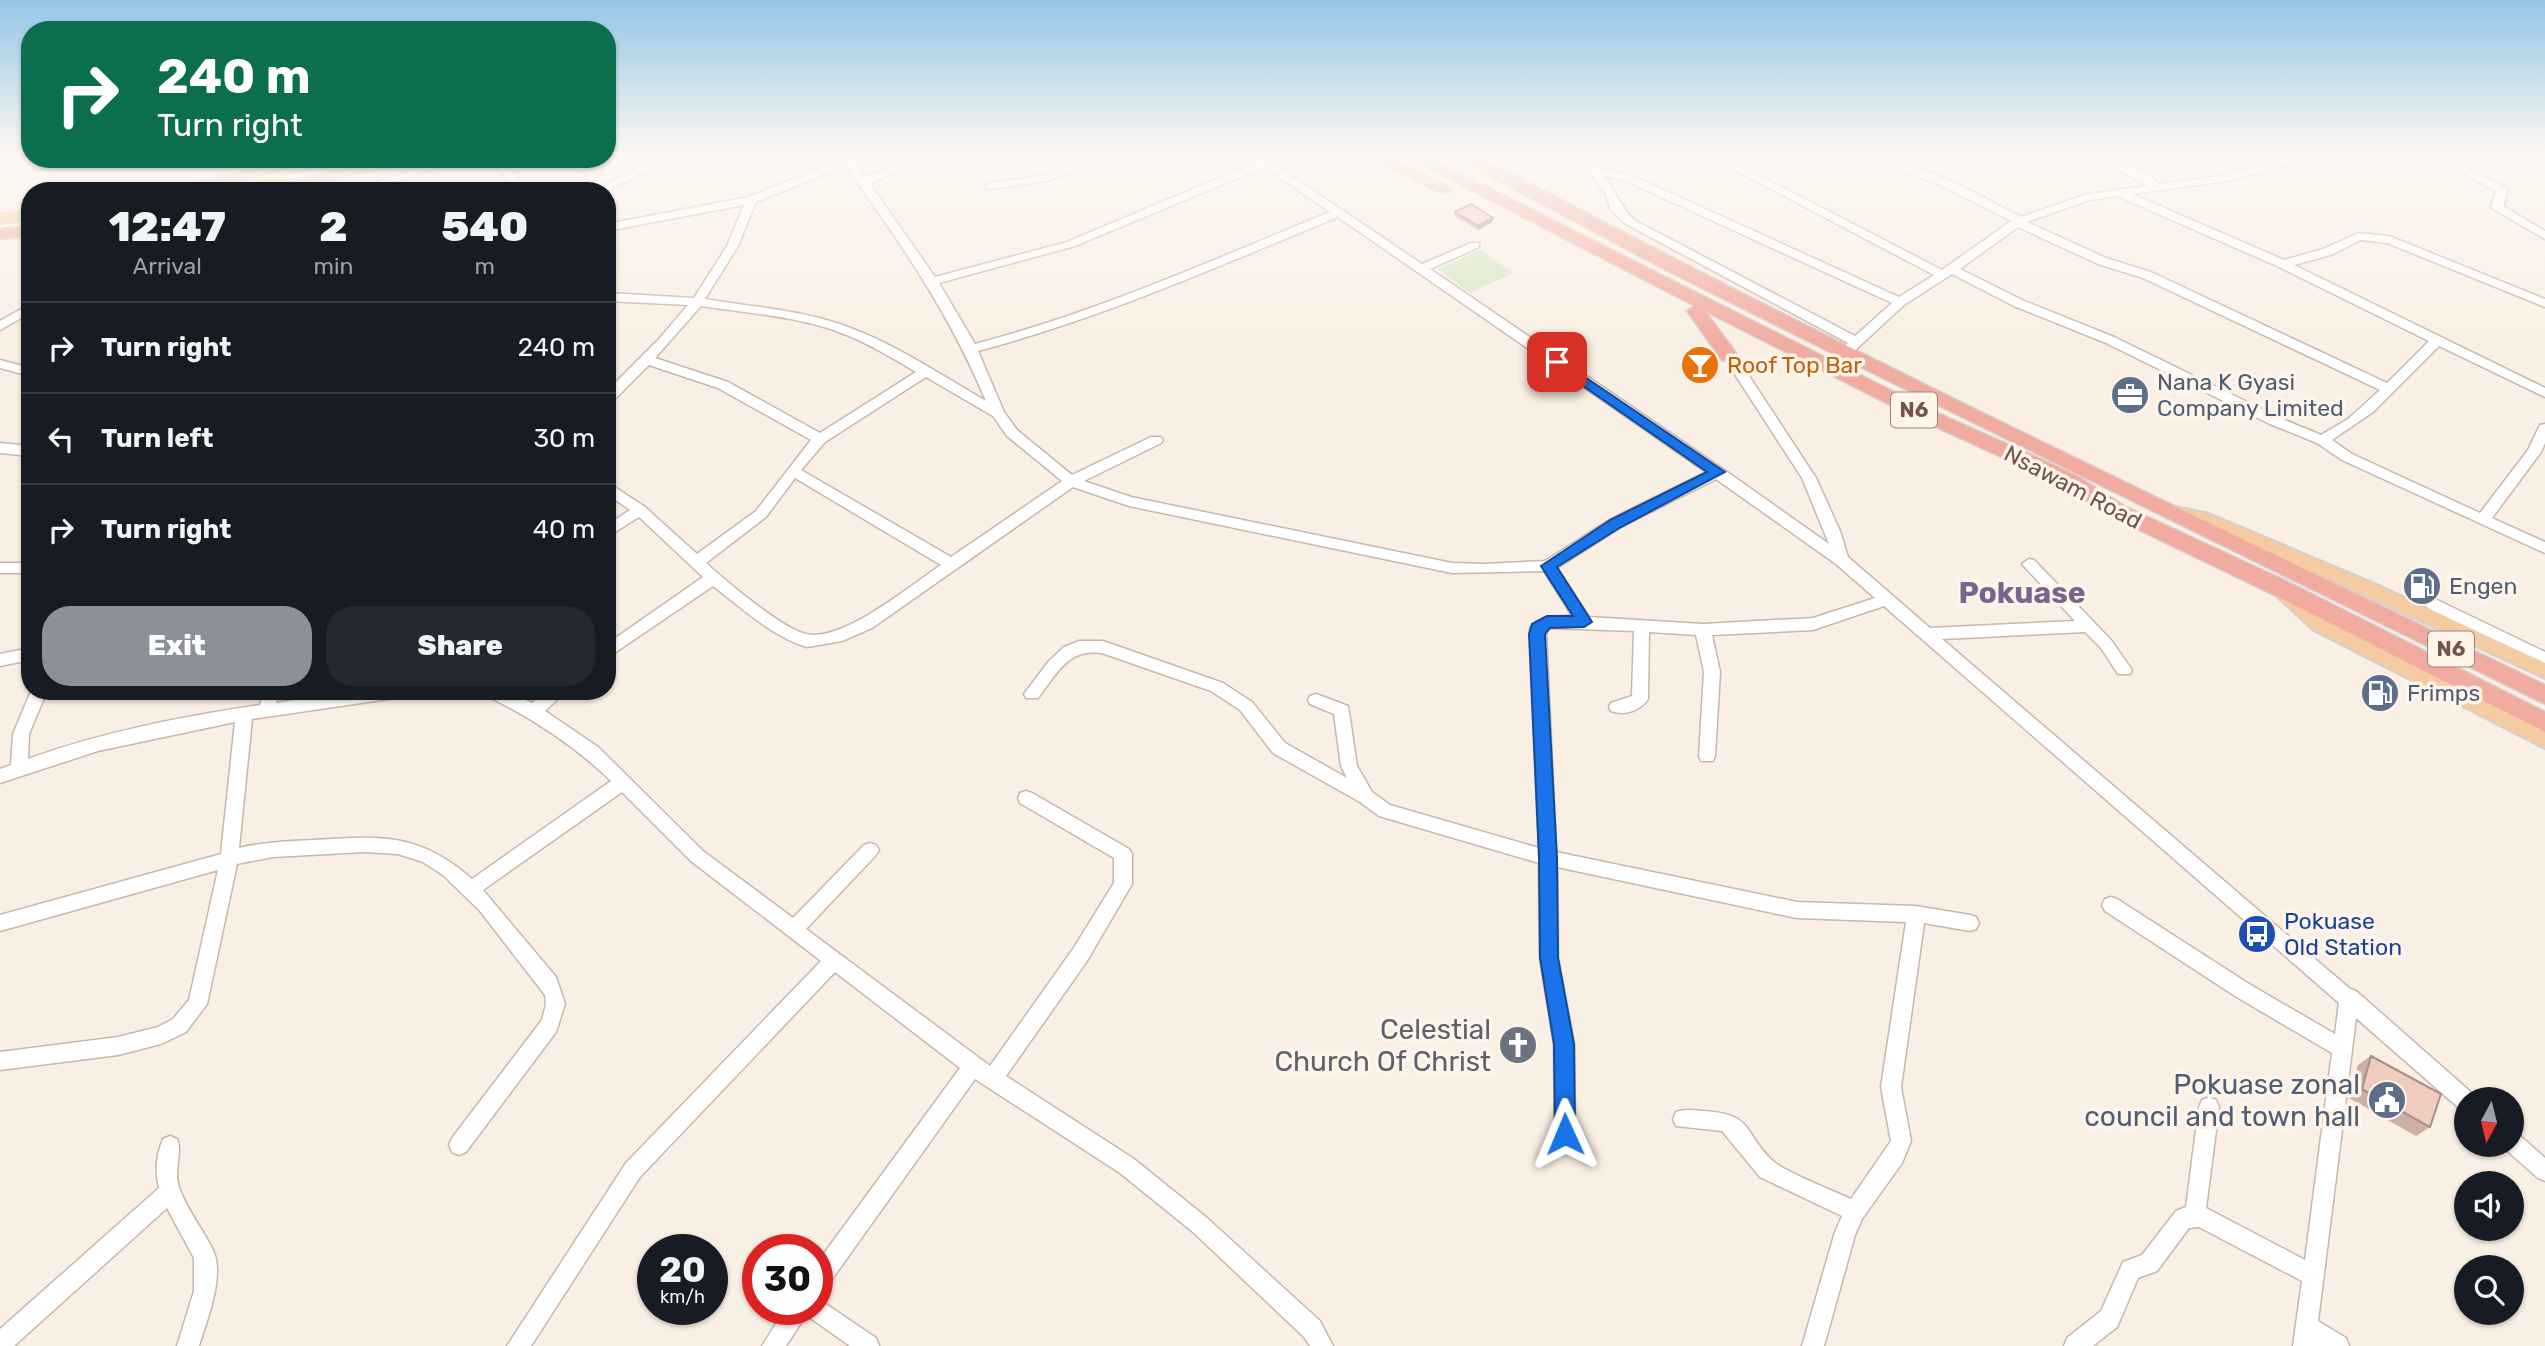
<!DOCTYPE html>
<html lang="en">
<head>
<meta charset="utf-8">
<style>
	:root { --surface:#171b24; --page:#242831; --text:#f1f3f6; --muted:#9ea1a6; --line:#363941; --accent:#8c9099 }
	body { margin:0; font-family:Rubik,sans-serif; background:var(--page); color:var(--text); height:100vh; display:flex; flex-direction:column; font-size:26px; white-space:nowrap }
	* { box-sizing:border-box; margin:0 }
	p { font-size:23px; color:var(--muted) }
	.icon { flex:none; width:38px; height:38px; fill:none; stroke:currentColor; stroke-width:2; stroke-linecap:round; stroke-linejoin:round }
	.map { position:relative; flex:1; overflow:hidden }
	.drawer { position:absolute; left:21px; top:182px; width:595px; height:518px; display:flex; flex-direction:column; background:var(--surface); border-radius:28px; box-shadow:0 2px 5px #0004 }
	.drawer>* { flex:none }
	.hud { position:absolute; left:21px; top:21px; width:595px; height:147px; border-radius:28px; box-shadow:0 2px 5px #0004; background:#0b6e4f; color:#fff; overflow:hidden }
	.needle { width:46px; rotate:187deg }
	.controls { position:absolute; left:2454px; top:1087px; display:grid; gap:14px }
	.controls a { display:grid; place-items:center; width:70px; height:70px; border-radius:50%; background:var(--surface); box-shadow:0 2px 5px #0004; font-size:35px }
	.speed { position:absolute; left:637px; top:1234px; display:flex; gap:14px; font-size:35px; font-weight:700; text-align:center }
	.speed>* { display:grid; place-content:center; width:91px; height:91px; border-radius:50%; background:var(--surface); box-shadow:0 2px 5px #0004; line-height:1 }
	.speed small { font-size:18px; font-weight:400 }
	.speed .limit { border:10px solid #d22; background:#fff; color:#111 }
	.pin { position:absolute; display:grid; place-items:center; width:60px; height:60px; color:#fff; margin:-30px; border-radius:14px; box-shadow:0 4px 10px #0006 }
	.me { position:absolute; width:77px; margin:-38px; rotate:359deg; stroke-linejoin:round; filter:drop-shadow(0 0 5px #0008) }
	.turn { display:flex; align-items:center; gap:24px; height:147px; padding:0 21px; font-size:32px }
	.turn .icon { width:91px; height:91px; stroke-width:2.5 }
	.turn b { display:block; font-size:49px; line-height:60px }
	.eta { display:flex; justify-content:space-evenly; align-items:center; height:119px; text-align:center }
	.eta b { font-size:42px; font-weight:800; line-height:49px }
	.primary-button { display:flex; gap:14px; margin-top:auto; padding:14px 21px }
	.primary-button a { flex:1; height:80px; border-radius:28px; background:var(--accent); color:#fff; font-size:28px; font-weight:800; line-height:80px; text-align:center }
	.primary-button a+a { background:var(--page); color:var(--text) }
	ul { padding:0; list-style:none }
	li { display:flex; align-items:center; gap:21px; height:91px; padding:0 21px; border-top:2px solid var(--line) }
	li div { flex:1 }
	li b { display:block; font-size:26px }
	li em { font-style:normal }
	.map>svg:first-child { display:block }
	.green { fill:#d6e7c4 }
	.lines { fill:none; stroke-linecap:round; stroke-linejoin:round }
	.minor-casing { stroke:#cbb6ab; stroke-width:3 }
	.major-casing { stroke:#d7cfcd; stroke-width:4 }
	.highway-casing { stroke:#d7cfcd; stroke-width:3 }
	.minor { fill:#fff; fill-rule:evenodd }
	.major { fill:#f5cca1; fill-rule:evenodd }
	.highway { fill:#f1ab9f; fill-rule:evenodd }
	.wall { fill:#cdafa3 }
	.shaded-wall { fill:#a78f85 }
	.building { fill:#eeccbe; stroke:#a78f85; stroke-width:2 }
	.route { fill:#1a73e8; stroke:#114b97; stroke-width:2 }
	.labels { text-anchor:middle; stroke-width:7; stroke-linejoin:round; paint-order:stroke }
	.shield { fill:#fef4ea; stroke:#9b857b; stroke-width:2 }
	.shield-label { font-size:21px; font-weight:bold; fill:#71554c }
	.food-label { font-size:23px; fill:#c56008; stroke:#fef4ea; text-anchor:start }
	.service-label { font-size:23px; fill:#4e5e75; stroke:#fef4ea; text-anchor:start }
	.street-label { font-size:23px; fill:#71554c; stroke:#fef4ea }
	.transit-label { font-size:23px; fill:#164399; stroke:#fef4ea; text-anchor:start }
	.near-worship-label { font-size:28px; fill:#5b616d; stroke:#fef4ea; text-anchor:end }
	.near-service-label { font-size:28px; fill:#4e5e75; stroke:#fef4ea; text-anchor:end }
	.district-label { font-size:30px; font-weight:bold; fill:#7a648d; stroke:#fef4ea }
</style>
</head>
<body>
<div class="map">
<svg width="2545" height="1346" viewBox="0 0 2545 1346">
	<rect width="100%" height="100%" fill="#faefe4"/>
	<path class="green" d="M1480 250 1513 273 1470 293 1438 269Z"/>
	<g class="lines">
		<defs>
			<g id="minor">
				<path d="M661 156H675L607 191H594Z"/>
				<path d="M840 156H851L865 177 918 156H933L870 184 935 277 1067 242 1257 162 1250 156H1262L1422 264 1471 243H1479V247L1430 269 1723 469 1829 544 1802 478 1723 356 1724 353H1734L1816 478 1840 531 1848 557 1930 628 2075 621 2022 564 2029 559 2034 560 2111 640 2132 670 2130 674H2118L2101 648 2085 632 1942 639 2350 989 2356 991 2473 1094 2475 1099H2466V1110L2459 1108 2356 1018 2318 1321 2346 1338 2349 1346H2293L2302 1281 2199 1227 2189 1228 2157 1271 2138 1278 2117 1327 2093 1346H2064L2067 1338 2101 1311 2123 1262 2142 1255 2176 1211 2186 1207 2199 1107 2202 1100 2209 1097 2216 1100 2219 1107 2206 1208 2305 1260 2332 1053 2235 996 2105 911 2102 905 2105 899 2111 897 2117 899 2249 984 2335 1034 2339 1003 1884 606 1813 630 1712 635 1720 672 1715 756 1713 761H1701L1699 756 1704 672 1696 635 1649 632 1648 699C1640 711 1625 716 1611 711L1609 707 1611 703 1632 696 1634 631 1550 628 1546 630 1556 852 1797 902 1916 906 1970 915 1976 917 1979 923 1976 929 1970 931 1924 923 1901 1087 1911 1141 1902 1163 1862 1219 1855 1235 1824 1346H1802L1835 1232 1842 1216 1760 1177 1722 1131 1676 1126 1673 1119 1676 1112C1685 1109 1693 1110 1703 1111 1755 1114 1742 1132 1773 1161 1785 1172 1834 1191 1851 1199L1891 1141 1881 1087 1906 922 1797 918 1557 867 1558 958 1574 1044 1575 1134 1572 1141 1565 1144 1558 1141 1555 1134 1554 1044 1540 958 1539 863 1379 816 1360 802 1273 753 1240 710 1211 691 1102 653C1067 648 1057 674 1038 698H1026L1024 694 1049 661 1064 647 1079 641H1103L1223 683 1252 702 1285 743 1347 778 1341 766 1334 714 1310 704 1308 700 1310 696 1316 694 1348 706 1357 766 1372 792 1390 805 1539 848 1530 628C1541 614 1556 616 1572 616L1544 571 1452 573 1129 506 1073 487 872 628 842 641 807 647C771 636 742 608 713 586L607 658V644L703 577 639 517 607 537V525L630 510 607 494V482L645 507 697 554 756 511 811 440 718 388 649 365 617 397 607 402V391L659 339 688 305 607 301V293L694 298 727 246 744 205 607 231V224L748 197 842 160ZM846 166C901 244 949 312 986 401 941 375 897 345 848 327 803 310 753 307 705 299L738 246 756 202ZM1264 167 1330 212C1213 260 1097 312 975 344L939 283 1075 246ZM1338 217 1706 472 1611 519 1545 561 1485 564 1452 563 1131 497 1084 481 1161 443 1163 440 1161 437H1151L1072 475 1017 430 1004 412 978 351C1102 318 1219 266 1338 217ZM701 306C746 313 795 316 839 332 866 342 891 357 916 372L820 433 728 382 655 358ZM926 377 993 416 1007 436 1062 481 951 557 801 470 825 442ZM795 478 941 565C911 585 842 643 806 634 781 628 726 581 706 563L766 517ZM1716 479 1836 564 1875 598 1813 618 1703 624 1589 617 1557 568 1621 527Z"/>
				<path d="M1099 156H1115L1047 181 990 189 984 186 990 183 1041 176Z"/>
				<path d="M1580 156H1591L1599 168 1633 176 1899 297 1934 275 1708 156H1722L1942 270 2011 221 1940 185 1866 156C1912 156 1979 196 2021 217L2088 194 2147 186 2096 156C2121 156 2140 170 2160 184L2221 176 2250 168 2233 156H2246L2260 165 2296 156H2314L2264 172 2221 182 2132 194 2284 260 2323 249 2359 233 2389 236 2545 299V307L2387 243 2361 240 2331 255 2294 265 2545 388V397L2439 346 2373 412 2332 440 2352 454 2480 513 2528 450 2540 425 2545 424V443L2541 452 2492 518 2545 542V553L2342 460 2317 443 2270 424 2106 343 2014 306 1952 274 1904 305 1850 355H1840L1839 352 1848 343 1626 224 1611 210 1606 195ZM1604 176 1626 181 1892 303 1855 336 1634 220C1621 207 1615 191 1604 176ZM2117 196 2279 267 2429 341 2387 383 2151 272 2106 258 2027 222 2090 200ZM2018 227 2098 264 2143 278 2380 390 2348 419 2321 435 2280 418 2114 337 2022 300 1960 269Z"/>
				<path d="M2432 156H2446L2506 188 2508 190 2503 206 2545 231V239L2493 209 2491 207 2496 191Z"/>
				<path d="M445 159H462L368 191H351Z"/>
				<path d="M491 159H502L528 191H517Z"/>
				<path d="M30 304V313L0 330V321Z"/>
				<path d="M0 360 30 368V376L0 368Z"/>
				<path d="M0 443 30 446V456L0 453Z"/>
				<rect x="0" y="563" width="30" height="10"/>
				<path d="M2433 598 2545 652V665L2428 608 2425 604Z"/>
				<path d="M30 648V660L0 666V654Z"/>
				<path d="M31 691H47L29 734 28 759C102 732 181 717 260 705L264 691H280L276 703 357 691H410L402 697 252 719 239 848C264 842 289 841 314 840 381 836 418 832 472 879L611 781C574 745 532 718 485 695L483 691H506L532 703 547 691H566L545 711 598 747 703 851 793 918 864 845 870 843 876 845 879 850 876 855 806 929 990 1066 1073 949 1114 883V858L1020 803 1018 798 1020 793 1026 791 1032 793 1129 849 1132 854V884L1129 889 1087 961 1006 1076 1134 1159 1207 1218 1320 1321 1333 1346H1310L1304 1337 1193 1232 1120 1173 975 1079 825 1289 817 1292V1263L960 1068 835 972 640 1177 531 1346H507L626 1163 821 961 691 861 622 792 483 890 556 977 565 1004 556 1032 466 1152 459 1155 452 1152 449 1145 452 1138 542 1020 546 1004 545 995 480 911 443 875 423 862 398 854 364 852 273 857 237 864 207 1004 186 1032 161 1044 118 1055 0 1070V1052L118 1037 158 1027 173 1019 189 1000 218 870 0 931V915L221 854 235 722 98 751 0 783V769L11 765 13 734Z"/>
				<path d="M2511 1131 2518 1134 2545 1158V1181L2538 1178 2504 1148 2502 1144H2511Z"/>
				<path d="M170 1136 177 1139C183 1153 173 1169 179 1187 186 1209 203 1229 213 1250 225 1276 207 1320 199 1346H177L194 1291V1258L167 1208 14 1346H0V1329L159 1188C155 1170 156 1156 163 1139Z"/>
				<path d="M817 1298 876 1338 879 1346H850L809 1317 808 1312 786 1346H762L785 1309H817Z"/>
			</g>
			<g id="major">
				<path d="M317 159H375L328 173 321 169 326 165 264 178 257 174 264 170Z"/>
				<path d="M281 175 288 179 286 182 245 191H217L219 188Z"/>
				<path d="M211 181 218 185 216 188 170 191 177 187Z"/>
				<path d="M30 211V219L0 223V215Z"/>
				<path d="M2175 507 2209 514 2379 586 2545 663V678L2367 596 2199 523 2169 517 2166 513Z"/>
				<path d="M2285 586 2291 588 2328 620 2545 731V748L2314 630 2279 598 2276 593 2279 588Z"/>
			</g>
			<g id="highway">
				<path d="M1365 156H1386L1453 189 1451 192H1439Z"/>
				<path d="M1405 156H1425L1922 406 2076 475 2124 506 2284 580 2545 712V732L2268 592 2110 516 2062 485 1908 414 1705 311 1738 356 1736 360H1722L1687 311 1695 306Z"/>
				<path d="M1452 156H1474L1503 169C1845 351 2196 516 2545 685V704L1830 352 1664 269Z"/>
				<path d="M293 159H322L320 162 201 191H186L184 188 186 185Z"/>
				<path d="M383 159H413L411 162 287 191H257L259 188Z"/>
				<path d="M30 226V236L0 239V229Z"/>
			</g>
		</defs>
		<use href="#minor" class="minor-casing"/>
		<use href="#major" class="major-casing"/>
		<use href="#highway" class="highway-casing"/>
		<use href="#minor" class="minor"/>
		<use href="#major" class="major"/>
		<use href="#highway" class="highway"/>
	</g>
	<g class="wall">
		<path d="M1455 212 1493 218 1492 222 1478 230 1454 216Z"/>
		<path d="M2371 1056 2430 1127 2416 1136 2349 1098 2358 1065Z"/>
	</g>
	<path class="shaded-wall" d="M1493 218 1492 222 1478 230V226Z"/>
	<g class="building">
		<path d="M1471 204 1493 218 1478 226 1455 212Z"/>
		<path d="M2371 1056 2441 1094 2430 1127 2362 1089Z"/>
	</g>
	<linearGradient id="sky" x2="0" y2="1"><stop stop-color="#95c6e6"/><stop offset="0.45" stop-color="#fdf8f3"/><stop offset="1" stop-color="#fdf8f3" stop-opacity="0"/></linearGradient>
	<rect width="2545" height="345" fill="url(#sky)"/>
	<path class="route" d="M1557 358 1725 472 1621 527 1557 567 1592 622 1584 627 1550 628 1545 634 1557 858 1558 958 1574 1044 1575 1134 1572 1141 1565 1144 1558 1141 1555 1134 1554 1044 1540 958 1539 858 1529 634 1532 624 1547 616H1573L1541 566 1610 520 1707 472 1553 365 1551 362Z"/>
	<defs>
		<symbol id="bar-disc" viewBox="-11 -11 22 22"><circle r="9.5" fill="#e8710a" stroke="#fef4ea"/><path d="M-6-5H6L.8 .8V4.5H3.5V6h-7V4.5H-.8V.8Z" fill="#fff"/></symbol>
		<symbol id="office-disc" viewBox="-11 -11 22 22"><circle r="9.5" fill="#5c6f8a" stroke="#fef4ea"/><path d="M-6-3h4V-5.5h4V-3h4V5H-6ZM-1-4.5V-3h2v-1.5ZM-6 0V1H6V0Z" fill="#fff"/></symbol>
		<symbol id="fuel-disc" viewBox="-11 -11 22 22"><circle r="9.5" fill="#5c6f8a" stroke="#fef4ea"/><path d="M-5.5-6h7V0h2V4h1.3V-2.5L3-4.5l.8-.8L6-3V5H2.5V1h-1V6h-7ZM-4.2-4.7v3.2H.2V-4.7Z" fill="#fff"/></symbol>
		<symbol id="bus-disc" viewBox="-11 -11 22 22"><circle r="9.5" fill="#1a4fb4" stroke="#fef4ea"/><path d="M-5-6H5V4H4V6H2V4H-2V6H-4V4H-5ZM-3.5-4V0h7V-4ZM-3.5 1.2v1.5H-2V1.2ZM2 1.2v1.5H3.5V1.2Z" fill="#fff"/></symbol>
		<symbol id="church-disc" viewBox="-11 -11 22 22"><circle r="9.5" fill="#6b7280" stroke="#fef4ea"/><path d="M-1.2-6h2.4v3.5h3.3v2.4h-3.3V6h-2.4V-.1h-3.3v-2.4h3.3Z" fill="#fff"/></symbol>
		<symbol id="civic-disc" viewBox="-11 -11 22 22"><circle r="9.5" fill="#5c6f8a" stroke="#fef4ea"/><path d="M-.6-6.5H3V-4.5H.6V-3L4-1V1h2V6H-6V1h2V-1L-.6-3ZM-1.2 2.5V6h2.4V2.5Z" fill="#fff"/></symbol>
	</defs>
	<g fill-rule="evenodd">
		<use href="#bar-disc" x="1678" y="343" width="44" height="44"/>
		<use href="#office-disc" x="2108" y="373" width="44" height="44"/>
		<use href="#fuel-disc" x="2400" y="564" width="44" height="44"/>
		<use href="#fuel-disc" x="2358" y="671" width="44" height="44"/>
		<use href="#bus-disc" x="2235" y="912" width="44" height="44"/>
		<use href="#church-disc" x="1496" y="1023" width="44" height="44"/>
		<use href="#civic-disc" x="2365" y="1078" width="44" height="44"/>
	</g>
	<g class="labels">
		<g class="shield">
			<rect x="1891" y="392.5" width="46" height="35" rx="5"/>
			<rect x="2428" y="631.5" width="46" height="35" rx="5"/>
		</g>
		<g class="shield-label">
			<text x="1914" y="417">N6</text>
			<text x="2451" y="656">N6</text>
		</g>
		<g class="food-label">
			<text x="1727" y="373">Roof Top Bar</text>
		</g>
		<g class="service-label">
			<text x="2157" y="390">Nana K Gyasi<tspan x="2157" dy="26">Company Limited</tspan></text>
			<text x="2449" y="594">Engen</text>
			<text x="2407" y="701">Frimps</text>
		</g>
		<g class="street-label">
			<text transform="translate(2073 487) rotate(28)" y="8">Nsawam Road</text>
		</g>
		<g class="transit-label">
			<text x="2284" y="929">Pokuase<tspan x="2284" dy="26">Old Station</tspan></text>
		</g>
		<g class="near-worship-label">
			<text x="1491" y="1039">Celestial<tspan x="1491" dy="32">Church Of Christ</tspan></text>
		</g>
		<g class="near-service-label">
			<text x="2360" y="1094">Pokuase zonal<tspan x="2360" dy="32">council and town hall</tspan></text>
		</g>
		<g class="district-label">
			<text x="2022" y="603">Pokuase</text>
		</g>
	</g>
</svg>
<div class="controls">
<a><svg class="needle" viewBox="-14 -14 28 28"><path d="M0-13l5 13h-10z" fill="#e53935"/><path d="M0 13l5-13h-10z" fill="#9ea1a6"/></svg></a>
<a><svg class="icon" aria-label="sound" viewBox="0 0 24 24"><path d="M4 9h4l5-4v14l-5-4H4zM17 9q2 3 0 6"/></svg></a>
<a><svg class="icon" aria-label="search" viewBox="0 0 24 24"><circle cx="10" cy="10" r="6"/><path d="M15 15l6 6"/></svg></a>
</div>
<div class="speed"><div>20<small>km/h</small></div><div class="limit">30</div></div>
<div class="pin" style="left:1557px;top:362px;background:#d93025"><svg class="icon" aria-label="arrive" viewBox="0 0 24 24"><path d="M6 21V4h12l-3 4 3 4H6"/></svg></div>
<svg class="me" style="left:1565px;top:1134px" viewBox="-20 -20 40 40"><path d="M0-17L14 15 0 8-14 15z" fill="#1a73e8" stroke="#fff" stroke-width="4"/></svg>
<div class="hud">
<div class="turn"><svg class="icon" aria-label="right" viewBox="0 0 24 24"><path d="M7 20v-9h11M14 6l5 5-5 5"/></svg><div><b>240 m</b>Turn right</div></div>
</div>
<section class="drawer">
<div class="eta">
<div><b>12:47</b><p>Arrival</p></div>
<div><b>2</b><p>min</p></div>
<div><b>540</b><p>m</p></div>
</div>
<ul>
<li><svg class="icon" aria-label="right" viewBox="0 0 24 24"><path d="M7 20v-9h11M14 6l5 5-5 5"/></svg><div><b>Turn right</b></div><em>240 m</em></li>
<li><svg class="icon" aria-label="left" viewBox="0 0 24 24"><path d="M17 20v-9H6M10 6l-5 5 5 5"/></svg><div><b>Turn left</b></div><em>30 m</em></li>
<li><svg class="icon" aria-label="right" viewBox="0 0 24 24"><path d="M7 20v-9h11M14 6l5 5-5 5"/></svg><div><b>Turn right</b></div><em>40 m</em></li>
</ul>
<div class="primary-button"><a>Exit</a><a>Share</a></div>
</section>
</div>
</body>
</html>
